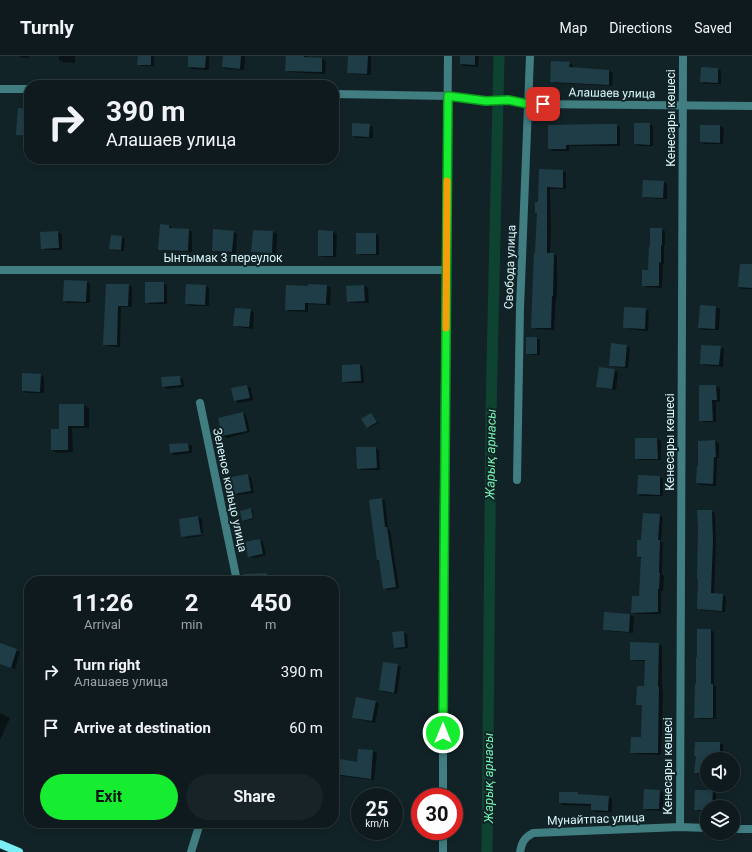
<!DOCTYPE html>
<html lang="en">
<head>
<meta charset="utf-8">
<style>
	:root { --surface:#0e1a1d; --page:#172326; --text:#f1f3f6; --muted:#9ba1a4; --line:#2e383b; --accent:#16ed30 }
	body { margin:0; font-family:Roboto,sans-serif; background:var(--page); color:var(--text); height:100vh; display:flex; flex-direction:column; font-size:15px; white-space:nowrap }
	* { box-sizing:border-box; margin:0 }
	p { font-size:13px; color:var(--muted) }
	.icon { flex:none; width:22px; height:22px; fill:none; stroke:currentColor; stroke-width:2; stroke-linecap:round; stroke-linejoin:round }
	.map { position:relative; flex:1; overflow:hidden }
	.panel { position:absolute; left:24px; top:520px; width:315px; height:252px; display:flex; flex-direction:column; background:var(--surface); border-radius:16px; box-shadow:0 2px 6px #0003,0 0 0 1px var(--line) }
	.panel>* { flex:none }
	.guide { position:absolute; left:24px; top:24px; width:315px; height:84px; border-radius:16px; box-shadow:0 2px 6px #0003,0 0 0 1px var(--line); background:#0e1a1d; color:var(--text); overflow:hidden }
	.controls { position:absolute; left:700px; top:696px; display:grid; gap:8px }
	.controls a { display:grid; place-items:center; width:40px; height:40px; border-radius:50%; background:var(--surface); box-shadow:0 2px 6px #0003,0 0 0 1px var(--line); font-size:20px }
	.speed { position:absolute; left:351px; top:732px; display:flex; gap:8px; font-size:20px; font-weight:700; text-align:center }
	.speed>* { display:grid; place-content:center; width:52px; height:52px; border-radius:50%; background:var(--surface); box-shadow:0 2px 6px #0003,0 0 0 1px var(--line); line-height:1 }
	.speed small { font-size:10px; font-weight:400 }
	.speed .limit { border:6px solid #d22; background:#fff; color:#111 }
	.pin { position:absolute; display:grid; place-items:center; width:34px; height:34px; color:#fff; margin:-17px; border-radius:8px; box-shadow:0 2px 6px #0006 }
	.me { position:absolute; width:44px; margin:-22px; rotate:0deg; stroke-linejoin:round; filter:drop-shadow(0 0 3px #0008) }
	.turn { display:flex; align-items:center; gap:14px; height:84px; padding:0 16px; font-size:18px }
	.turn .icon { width:52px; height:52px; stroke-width:2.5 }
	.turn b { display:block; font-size:28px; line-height:34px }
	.eta { display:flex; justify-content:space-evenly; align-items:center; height:68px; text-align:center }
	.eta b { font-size:24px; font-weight:700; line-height:28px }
	.cta { display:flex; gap:8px; margin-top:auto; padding:8px 16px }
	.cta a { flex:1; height:46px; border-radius:24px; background:var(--accent); color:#111; font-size:16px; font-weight:700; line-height:46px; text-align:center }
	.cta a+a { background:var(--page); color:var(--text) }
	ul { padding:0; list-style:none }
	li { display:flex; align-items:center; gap:12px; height:56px; padding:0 16px }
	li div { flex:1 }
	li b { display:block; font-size:15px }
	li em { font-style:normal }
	header { display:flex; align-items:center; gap:24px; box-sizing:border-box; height:56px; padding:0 20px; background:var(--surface); border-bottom:1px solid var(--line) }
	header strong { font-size:19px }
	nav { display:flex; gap:22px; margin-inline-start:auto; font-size:14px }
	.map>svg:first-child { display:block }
	.shadow { fill:#0007 }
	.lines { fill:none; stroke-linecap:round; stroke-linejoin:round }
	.canal { stroke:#0f4331; stroke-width:11 }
	.building { fill:#1f3d46 }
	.street { stroke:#417e82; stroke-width:8 }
	.secondary { stroke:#79eff4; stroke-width:8 }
	.route-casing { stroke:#0e9a1f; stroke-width:10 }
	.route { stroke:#16ed30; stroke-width:7 }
	.slow { stroke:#f59e0b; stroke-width:7 }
	.labels { text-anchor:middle; stroke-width:4; stroke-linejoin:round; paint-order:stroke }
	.street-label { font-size:12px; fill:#daf8fc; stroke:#122327 }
	.water-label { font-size:13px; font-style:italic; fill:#71f4b0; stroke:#122327 }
</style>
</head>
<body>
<header>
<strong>Turnly</strong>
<nav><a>Map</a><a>Directions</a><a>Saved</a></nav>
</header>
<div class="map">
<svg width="752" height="796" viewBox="0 0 752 796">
	<rect width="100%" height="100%" fill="#122327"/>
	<g class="shadow">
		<path d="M19 0H29V2H22Z"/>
		<path d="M59 0H75V7L63 6 59 4Z"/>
		<path d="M139 0H154V10H142L138 8Z"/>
		<path d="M189 0H209V14L192 13 189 11Z"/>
		<path d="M224 0H245L244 14 226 13 223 11Z"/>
		<path d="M287 0H307V3H322L326 5 325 18 290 16 286 14Z"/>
		<path d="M349 0H371V19L352 18 348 16Z"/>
		<path d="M461 0H479L478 11 464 10 461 8Z"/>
		<path d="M569 7 573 9V12L609 15 613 17 612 30 555 27 551 25Z"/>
		<path d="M718 13 721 15V28H705L702 26Z"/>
		<path d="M29 54V81L21 80 17 78Z"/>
		<path d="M650 68 653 70V90H639L635 88Z"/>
		<path d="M369 69 373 71V82H356L353 80Z"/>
		<path d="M616 69 620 71V90H569V95H553L549 92Z"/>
		<path d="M720 70 724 72 723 88H705L701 86Z"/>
		<path d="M540 114 563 115 566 117V133H550L551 175 550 198H553L557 200V242H556L554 274 536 273 532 271 536 198Z"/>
		<path d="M664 126 667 128V143L646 142 643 140Z"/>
		<path d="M169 170 172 172V173L189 174 192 176V196L163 195 159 193Z"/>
		<path d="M661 173 665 175V190H664V208H663L662 232 646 231 643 229 649 215Z"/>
		<path d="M253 175 273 176 277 178 276 198 256 197 252 195Z"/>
		<path d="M319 175 333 176 337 178 336 201H322L319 199Z"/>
		<path d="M58 176 62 178V194H45L42 192 41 177Z"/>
		<path d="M234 176 237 178 236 198 216 196 213 194Z"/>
		<path d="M376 178 379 180V199H361L357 197Z"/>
		<path d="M122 181 125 183 124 195 114 194 111 192Z"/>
		<path d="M752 209V233H743L739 231Z"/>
		<path d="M87 226 90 228V247H68L64 244Z"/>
		<path d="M163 227 167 229V248H150L146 246Z"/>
		<path d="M128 229 132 231V251H121L120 291 108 290 104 288 105 257Z"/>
		<path d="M309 229 327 230 331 232 330 249 308 248V256L289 255 286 253 309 231Z"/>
		<path d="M206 230 209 232V250H190L186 248Z"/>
		<path d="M364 230 368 232 369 247H351L348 245 347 231Z"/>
		<path d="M701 250 716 251 720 253 719 274H703L699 272Z"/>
		<path d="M645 253 649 255 648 275 628 273 624 271Z"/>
		<path d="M251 254 254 257 253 273 238 271 234 269Z"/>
		<path d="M536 282 540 284V299H531L527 297Z"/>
		<path d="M626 290 630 292 628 312 614 311 610 309Z"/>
		<path d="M721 291 724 293 723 311 704 309 701 307Z"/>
		<path d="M360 309 363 311 364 327H347L343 325Z"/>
		<path d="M614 314 618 316 616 334 601 332 597 330Z"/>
		<path d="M41 319 44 321V337H26L23 335Z"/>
		<path d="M179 321 183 323 184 331 167 333 163 330Z"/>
		<path d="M247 330 251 332 253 344 238 347 235 344Z"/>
		<path d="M700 330H716L720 332V346H716V366H704L700 364Z"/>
		<path d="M60 349H84L89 352V372H72L73 396 57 397 52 394 60 374Z"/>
		<path d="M243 357 246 359 250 376 227 382 223 380 219 362Z"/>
		<path d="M371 358 378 367 369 372 363 363Z"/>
		<path d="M636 383H657L661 385V404H639L636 402Z"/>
		<path d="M715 385 719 387V402H717L716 430 701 429 697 427 699 411Z"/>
		<path d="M188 388 192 390V397L175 399 171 397 170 389Z"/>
		<path d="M376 392 379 394 380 414H361L358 412Z"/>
		<path d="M248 419 251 421 254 437 239 439 235 437Z"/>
		<path d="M660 421 663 423V440H642L638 438Z"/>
		<path d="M382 443 385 445 388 473 390 474 399 532 388 534 384 532 380 506 377 504Z"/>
		<path d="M251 453 253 454 254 463 244 465 243 464Z"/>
		<path d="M712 455 715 457 716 487 714 538 723 539 726 541 725 556 701 554 698 552Z"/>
		<path d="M660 459 663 462 661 486 663 487 662 519 664 520 663 535H661V558H636L632 556 640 541 642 503 638 501 642 485Z"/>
		<path d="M198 461 202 463 203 477 184 479V481L182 480Z"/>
		<path d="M204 480 186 482 184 481 204 479Z"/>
		<path d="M260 484 263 486 266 499 253 502 249 500Z"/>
		<path d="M251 518H267L271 520V525H252Z"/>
		<path d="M203 520H217L220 522 221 525H204Z"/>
		<path d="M605 557 630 559 634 561 633 577 607 575 604 573Z"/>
		<path d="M711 574 714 576V630L716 631V663H699L695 661 697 629Z"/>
		<path d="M403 576 407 578 408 592 398 593 395 591Z"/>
		<path d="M659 588 662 590V633L663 634 661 699 635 698 631 696 642 682 643 650 637 648 645 631 646 605H634L631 603Z"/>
		<path d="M2 589 20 596 15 613 0 608V595Z"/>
		<path d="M397 609 401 611 397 638 384 636 380 634Z"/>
		<path d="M375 645 379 648 375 667 357 663 353 661Z"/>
		<path d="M0 657 10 662 0 684Z"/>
		<path d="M719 687 723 689V702H720L719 703H707V719H699L695 716 697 700Z"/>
		<path d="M359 694 373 695 377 697 374 724 334 719V703L358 707Z"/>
		<path d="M645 734 660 735 664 737 663 755 647 754 644 752Z"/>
		<path d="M712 735 716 737V751H707V755H699L695 753Z"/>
		<path d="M578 737 581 739 608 741 612 743V756H596L592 753V750L563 749 560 747Z"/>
	</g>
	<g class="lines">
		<path class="canal" d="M487 796 491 356 499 0"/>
	</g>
	<g class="building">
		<path d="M138 0H151V9H137Z"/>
		<path d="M188 0H206L205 12 188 11Z"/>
		<path d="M223 0H241L240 13 222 11Z"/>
		<path d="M286 0H304V1L322 2V16L285 15Z"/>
		<path d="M348 0H368L367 18 347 17Z"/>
		<path d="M460 0H475V9L460 8Z"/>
		<path d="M551 5 570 6 569 11 609 14V29L550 26Z"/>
		<path d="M701 11 718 12V27L700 26Z"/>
		<path d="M18 52 29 53V80L16 79Z"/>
		<path d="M352 67 370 68 369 81 352 80Z"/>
		<path d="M634 67H650V89L634 88Z"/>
		<path d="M600 68H617V88L566 89V93H548V69Z"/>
		<path d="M700 69H720V87L700 86Z"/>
		<path d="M539 113 563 114V132L547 131V197H554L553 240H552L551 272H531L534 197H535L537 157H535V146H538Z"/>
		<path d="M643 124 664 125 663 142 642 141Z"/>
		<path d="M160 168 169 169V172L189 173 188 195 158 194Z"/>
		<path d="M650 172H662V189H661V207L659 206V230H642V214H648L649 191H650Z"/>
		<path d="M213 173 234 175 232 196 212 195Z"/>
		<path d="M253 174 273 175 272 197 251 196Z"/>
		<path d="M318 174 333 175V200H318Z"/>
		<path d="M58 175 59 192 41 193 40 176Z"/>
		<rect x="356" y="177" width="20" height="21"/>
		<path d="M111 179 122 180 121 194 109 193Z"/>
		<path d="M740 208H752V232L738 231Z"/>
		<path d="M64 224 87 225 86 246 63 245Z"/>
		<path d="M145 226H164V246L145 247Z"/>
		<path d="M106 228H129L128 250H118L117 289H103Z"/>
		<path d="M186 228 206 229 205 249 185 248Z"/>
		<path d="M308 228 327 229 326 248 305 247V254H285L286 229 308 230Z"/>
		<path d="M364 229 365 245 347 246 346 230Z"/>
		<path d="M700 249 716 250 715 273 698 272Z"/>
		<path d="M624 251 646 252 645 273 623 272Z"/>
		<path d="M235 252 251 253 249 271 233 270Z"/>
		<rect x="526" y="281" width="11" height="17"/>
		<path d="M611 287 627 289 625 311 609 310Z"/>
		<path d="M701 289 721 290 719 309 700 308Z"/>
		<path d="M360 308 361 325 342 326V309Z"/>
		<path d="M599 311 615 313 612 333 596 331Z"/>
		<path d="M22 317 41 318 40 336 22 335Z"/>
		<path d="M180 320 181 329 162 331 161 321Z"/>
		<path d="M247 329 250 342 234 345 231 332Z"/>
		<path d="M699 329H716L717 344H712L713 365H699Z"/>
		<path d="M59 348H84V370H68V394H51V373H59Z"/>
		<path d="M243 356 247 375 222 380 218 362Z"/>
		<path d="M371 357 377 366 367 372 361 363Z"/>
		<path d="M635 382H657L658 403H635Z"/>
		<path d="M715 384 716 401H714L713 428 696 427 697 410H698V385Z"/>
		<path d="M188 387 189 395 170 397 169 388Z"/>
		<path d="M356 391H376L377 412 357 413Z"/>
		<path d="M248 418 251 435 234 438 231 421Z"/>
		<path d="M638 419 660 420V439L637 438Z"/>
		<path d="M382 442 385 471H387L396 531 383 533 379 504H377L369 444Z"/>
		<path d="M251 452 253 462 242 465 240 455Z"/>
		<path d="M697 454H712L713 485 711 537 723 538 722 555 697 553 698 523H697L698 471Z"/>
		<path d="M643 457 660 458 658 484H660L659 517H660L659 533H658V556L631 557 632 540H639L641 501H637V484H641Z"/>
		<path d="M198 460 201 478 181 481 179 463Z"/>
		<path d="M260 483 263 498 248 501 245 486Z"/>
		<path d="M267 517 268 525H243V518Z"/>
		<path d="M604 556 630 558 629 576 603 574Z"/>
		<path d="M697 573H711V628H713V662H694L695 628H696V601H697Z"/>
		<path d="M404 575 405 591 394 592 392 576Z"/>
		<path d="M630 586 659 587 658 631H659L658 697H630L631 681H641L642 649H636L637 630H644L645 604H630Z"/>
		<path d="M0 587 17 593 11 612 0 608Z"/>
		<path d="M383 606 398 608 394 637 379 634Z"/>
		<path d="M356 641 376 645 372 665 352 662Z"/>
		<path d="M695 686H720V701L707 700V718L694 717 696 700H694Z"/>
		<path d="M358 693 373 694 371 723 334 718V702L357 706Z"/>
		<path d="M644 733 660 734 659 753H643Z"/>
		<path d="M695 734H713L712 751H707V754H694Z"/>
		<path d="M559 736H578V738L609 740 608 755 591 754V748L559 747Z"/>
	</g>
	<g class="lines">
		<g class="street">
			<path d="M0 33H29"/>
			<path d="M334 38 448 40 486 45 508 44 528 48 752 50"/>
			<path d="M0 214H446"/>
			<path d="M200 347 237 525"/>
			<path d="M517 424 520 252 530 0"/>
			<path d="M443 741V534L448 0"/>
			<path d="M680 771 683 0"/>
			<path d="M733 773H752"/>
			<path d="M191 796 200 767"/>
			<path d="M443 796V775"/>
			<path d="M520 796C522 786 524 782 533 777L680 771 707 772"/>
		</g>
		<path class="secondary" d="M0 788 19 796"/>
	</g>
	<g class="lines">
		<defs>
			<path id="route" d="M443 677 444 518 448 40 486 45 508 44 528 48H543"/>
		</defs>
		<use href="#route" class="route-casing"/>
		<use href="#route" class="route"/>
		<path class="slow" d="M446 272 447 125"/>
	</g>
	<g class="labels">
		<g class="street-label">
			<text transform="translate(612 37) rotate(1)" y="4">Алашаев улица</text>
			<text transform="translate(671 62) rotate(-90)" y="4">Кенесары көшесі</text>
			<text x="223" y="206">Ынтымак 3 переулок</text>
			<text transform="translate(510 211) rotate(-88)" y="4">Свобода улица</text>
			<text transform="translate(670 386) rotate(-90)" y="4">Кенесары көшесі</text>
			<text transform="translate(230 434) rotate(78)" y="4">Зеленое кольцо улица</text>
			<text transform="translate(668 710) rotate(-90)" y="4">Кенесары көшесі</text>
			<text transform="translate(596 763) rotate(-2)" y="4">Мунайтпас улица</text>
		</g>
		<g class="water-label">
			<text transform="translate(490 398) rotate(-89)" y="5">Жарық арнасы</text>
			<text transform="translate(488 722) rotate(-90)" y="5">Жарық арнасы</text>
		</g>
	</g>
</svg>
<div class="controls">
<a><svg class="icon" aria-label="sound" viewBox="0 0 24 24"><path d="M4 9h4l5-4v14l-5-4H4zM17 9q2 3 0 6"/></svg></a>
<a><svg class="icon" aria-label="layers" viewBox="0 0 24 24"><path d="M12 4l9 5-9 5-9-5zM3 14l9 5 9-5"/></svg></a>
</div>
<div class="speed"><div>25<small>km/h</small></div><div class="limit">30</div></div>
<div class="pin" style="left:543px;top:48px;background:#d93025"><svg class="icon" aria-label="arrive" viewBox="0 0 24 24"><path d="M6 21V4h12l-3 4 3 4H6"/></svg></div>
<svg class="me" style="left:443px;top:677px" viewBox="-20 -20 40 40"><circle r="17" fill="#16ed30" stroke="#fff" stroke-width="3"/><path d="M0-11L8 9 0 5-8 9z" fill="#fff"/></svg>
<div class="guide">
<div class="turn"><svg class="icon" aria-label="right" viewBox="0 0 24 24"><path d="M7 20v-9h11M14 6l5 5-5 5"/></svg><div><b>390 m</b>Алашаев улица</div></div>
</div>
<section class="panel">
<div class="eta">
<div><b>11:26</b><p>Arrival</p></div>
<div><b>2</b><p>min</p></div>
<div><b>450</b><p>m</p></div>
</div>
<ul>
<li><svg class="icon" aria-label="right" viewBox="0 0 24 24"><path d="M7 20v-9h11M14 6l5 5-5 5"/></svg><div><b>Turn right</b><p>Алашаев улица</p></div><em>390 m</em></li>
<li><svg class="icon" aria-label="arrive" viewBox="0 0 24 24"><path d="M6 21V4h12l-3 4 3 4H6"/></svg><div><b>Arrive at destination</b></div><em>60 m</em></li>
</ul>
<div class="cta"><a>Exit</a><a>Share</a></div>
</section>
</div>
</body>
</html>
